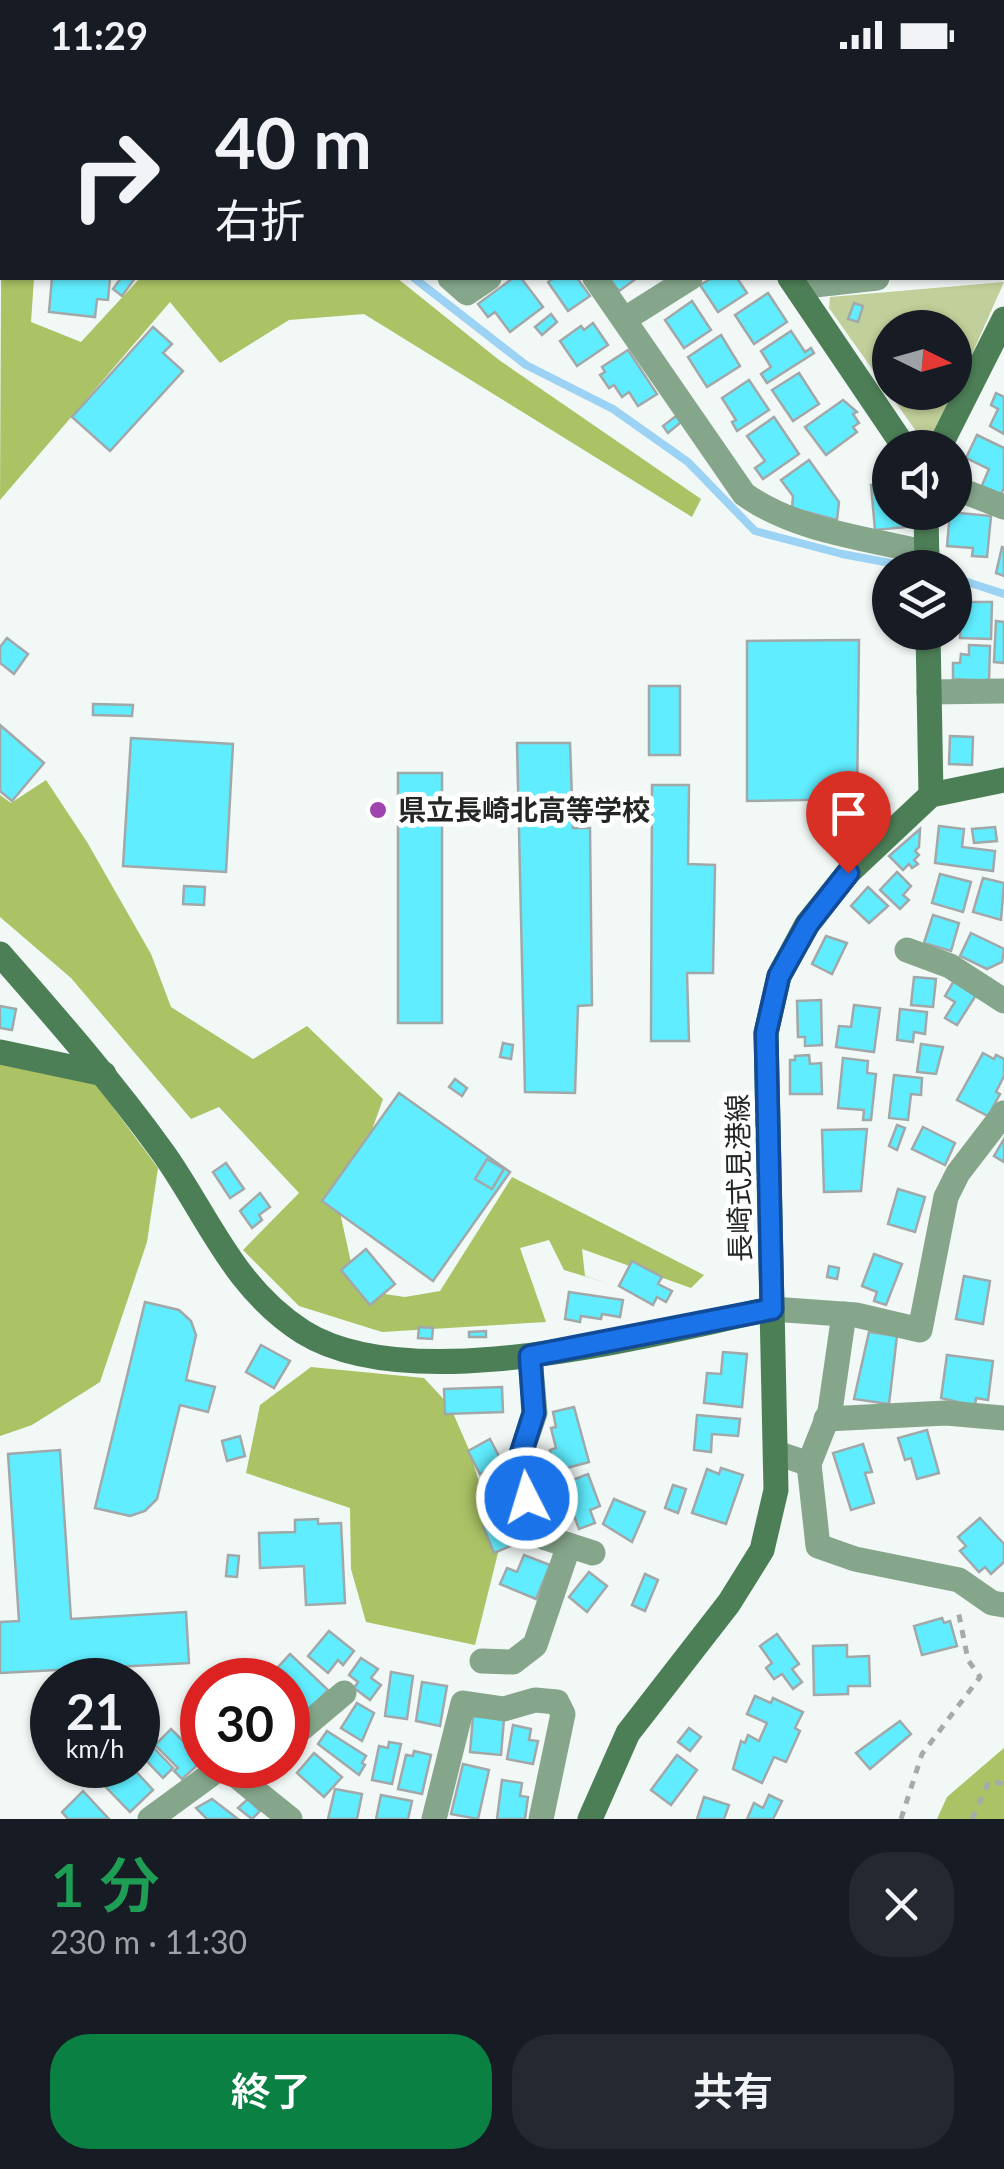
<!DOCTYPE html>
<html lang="ja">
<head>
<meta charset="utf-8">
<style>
	:root { --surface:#171b24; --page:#242831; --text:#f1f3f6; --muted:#9ea1a6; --accent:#0b8043 }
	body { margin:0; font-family:Lato,"Noto Sans JP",sans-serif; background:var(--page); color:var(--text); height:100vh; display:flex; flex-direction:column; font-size:38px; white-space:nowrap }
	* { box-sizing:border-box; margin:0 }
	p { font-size:32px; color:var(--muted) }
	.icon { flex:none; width:55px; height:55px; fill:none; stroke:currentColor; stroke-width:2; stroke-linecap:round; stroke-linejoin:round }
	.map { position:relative; height:1749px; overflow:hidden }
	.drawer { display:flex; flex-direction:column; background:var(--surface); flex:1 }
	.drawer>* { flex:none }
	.hud { position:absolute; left:0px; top:0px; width:1005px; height:210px; box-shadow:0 2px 8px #0004; background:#171b24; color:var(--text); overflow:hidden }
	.needle { width:65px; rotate:95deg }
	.tools { position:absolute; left:872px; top:240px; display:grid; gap:20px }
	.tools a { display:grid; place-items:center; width:100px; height:100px; border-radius:50%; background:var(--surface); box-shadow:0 2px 8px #0004; font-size:50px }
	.speed { position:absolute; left:30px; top:1588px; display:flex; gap:20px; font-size:50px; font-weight:700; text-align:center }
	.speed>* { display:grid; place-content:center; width:130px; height:130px; border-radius:50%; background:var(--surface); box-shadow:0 2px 8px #0004; line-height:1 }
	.speed small { font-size:25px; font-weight:400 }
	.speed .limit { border:15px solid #d22; background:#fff; color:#111 }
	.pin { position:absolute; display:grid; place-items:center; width:85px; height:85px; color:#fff; margin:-102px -42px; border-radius:50% 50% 50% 0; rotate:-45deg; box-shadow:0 0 10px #0007 }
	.pin .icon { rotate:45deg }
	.me { position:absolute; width:110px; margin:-55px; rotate:355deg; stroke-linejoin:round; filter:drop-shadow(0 0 8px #0008) }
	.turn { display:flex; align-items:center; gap:35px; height:210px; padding:0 50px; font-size:45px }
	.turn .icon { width:130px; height:130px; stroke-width:2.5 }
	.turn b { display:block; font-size:70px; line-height:85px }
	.round { display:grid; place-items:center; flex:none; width:105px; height:105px; border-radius:40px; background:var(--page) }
	.overview { display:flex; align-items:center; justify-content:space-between; height:170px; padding:0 50px }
	h1 { font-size:60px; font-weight:600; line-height:75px; color:#1e9e55 }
	.primary-button { display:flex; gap:20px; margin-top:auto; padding:20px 50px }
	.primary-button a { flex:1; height:115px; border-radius:40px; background:var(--accent); color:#fff; font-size:40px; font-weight:600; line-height:115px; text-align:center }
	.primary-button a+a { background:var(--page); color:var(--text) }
	.status { display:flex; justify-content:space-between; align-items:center; height:70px; padding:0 50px; background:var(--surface); direction:ltr }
	.status svg { height:28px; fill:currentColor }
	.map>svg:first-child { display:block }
	.green { fill:#c1d09a; fill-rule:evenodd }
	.forest { fill:#abc265 }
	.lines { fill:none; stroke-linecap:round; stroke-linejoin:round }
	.stream { stroke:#9cd2f4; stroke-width:8 }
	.building { fill:#60edff; stroke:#a1a8a9; stroke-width:2.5 }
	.path { stroke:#a5aba9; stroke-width:5; stroke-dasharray:8 8; stroke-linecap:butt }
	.street { stroke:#85a68a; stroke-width:25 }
	.secondary { stroke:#4d7f57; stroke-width:25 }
	.route-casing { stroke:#114b97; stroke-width:25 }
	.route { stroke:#1a73e8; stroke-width:18 }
	.poi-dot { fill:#a044af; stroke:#fff; stroke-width:4 }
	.labels { text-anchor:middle; stroke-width:10; stroke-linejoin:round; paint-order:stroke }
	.poi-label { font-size:28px; font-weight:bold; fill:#232625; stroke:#fff; text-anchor:start }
	.street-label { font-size:28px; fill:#232625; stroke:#fff }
</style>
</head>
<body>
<div class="status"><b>11:29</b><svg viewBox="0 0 49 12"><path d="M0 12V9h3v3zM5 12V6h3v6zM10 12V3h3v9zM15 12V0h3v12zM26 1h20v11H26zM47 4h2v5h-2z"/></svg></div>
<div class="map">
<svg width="1004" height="1749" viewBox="0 0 1004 1749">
	<rect width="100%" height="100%" fill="#f1f8f6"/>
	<path class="green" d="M1004 212 933 372 923 371 829 238 830 227ZM890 258H955V322H890Z"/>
	<g class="forest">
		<path d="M2 17V208H34L31 252 81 272 140 208H397L499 290 701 429 692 447 364 244 289 250 220 293 170 232 0 430Z"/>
		<path d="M46 710 87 772 151 884 171 937 253 989 307 956 383 1029 341 1147 357 1220 405 1227 440 1221 512 1107 704 1205 691 1218 582 1179 585 1206 610 1214 564 1200 549 1170 520 1178 546 1252 382 1262 299 1236 243 1180 299 1123 219 1037 191 1049 71 908 0 847V725L11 733Z"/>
		<path d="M0 992 84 998 158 1098 147 1172 100 1312 32 1355 0 1366Z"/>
		<path d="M311 1297 424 1308 450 1336 470 1382 499 1479 475 1575 366 1552 351 1499 350 1438 246 1403 260 1335Z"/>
		<path d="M1004 1678V1749H937L947 1727Z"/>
	</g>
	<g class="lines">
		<g class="stream">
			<path d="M210 0 217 2"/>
			<path d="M414 208 526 295 613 339 688 392 755 461 842 484 917 498"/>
			<path d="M955 508 1004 524"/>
		</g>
	</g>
	<g class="building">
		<path d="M389 0H427L429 2H386Z"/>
		<rect x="756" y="0" width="41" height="2"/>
		<rect x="808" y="0" width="49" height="2"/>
		<rect x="932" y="0" width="42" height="2"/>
		<path d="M52 208H110L108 230 97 229 95 247 49 242Z"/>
		<path d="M121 208H135L122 226 113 219Z"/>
		<path d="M513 208H521L543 237 510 262 495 242 488 247 478 234Z"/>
		<path d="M554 208H577L590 226 568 241 548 212Z"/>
		<path d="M609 208H637L619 221Z"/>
		<path d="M712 208H737L747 223 718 242 700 215Z"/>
		<path d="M768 223 787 252 754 274 735 245Z"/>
		<path d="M692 231 711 260 684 278 665 250Z"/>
		<path d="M854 233 863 236 858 252 848 249Z"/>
		<path d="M551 244 557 252 542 265 535 257Z"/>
		<path d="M593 253 608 275 577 296 560 271 581 256 584 260Z"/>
		<path d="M153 257 172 274 163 283 183 301 110 381 72 347Z"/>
		<path d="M791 261 805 282 811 278 814 283 767 313 761 304 771 297 761 281Z"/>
		<path d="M721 265 740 296 707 317 688 287Z"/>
		<path d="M628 280 657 324 638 336 629 322 622 327 614 315 609 318 600 305 605 302 602 297Z"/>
		<path d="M889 285 890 300 887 303 879 293Z"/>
		<path d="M799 303 819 334 793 351 772 320Z"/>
		<path d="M749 310 769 340 737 361 732 352 736 350 722 328Z"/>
		<path d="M996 323 1004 327V364L990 356 998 339 991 335Z"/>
		<path d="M843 330 857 342 853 344 859 353 853 357 857 362 826 385 805 357Z"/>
		<path d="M676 346 681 352 668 363 663 356Z"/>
		<path d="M774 347 799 384 763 409 755 398 765 391 747 366Z"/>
		<path d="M977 365 1004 378V418L1001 424 980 420 989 399 966 388Z"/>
		<path d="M809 390 839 432 837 450 792 438 793 426 781 410Z"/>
		<path d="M890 414V442H905L907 457 875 460 871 415Z"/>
		<path d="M950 442 991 446 987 487 972 486 973 478 947 476Z"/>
		<path d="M1002 477 1004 478V506L996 503Z"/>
		<path d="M961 532H992L991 569 960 568Z"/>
		<path d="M996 551 1004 552V593L994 592Z"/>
		<path d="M7 568 28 584 14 604 0 593V577Z"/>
		<path d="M859 570 857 729 747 731V571Z"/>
		<path d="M969 575 990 576 989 611 953 609V593H960L961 584 969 585Z"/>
		<rect x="649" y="616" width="31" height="69"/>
		<path d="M93 634 133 635 132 646 93 645Z"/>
		<path d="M0 655 44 693 12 731 0 721Z"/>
		<path d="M950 666 973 667 972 695 949 694Z"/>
		<path d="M131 668 233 674 226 802 123 796Z"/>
		<path d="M517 673H570L573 758H590L592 935 578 936 575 1023 525 1022Z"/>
		<rect x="398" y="703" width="44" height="250"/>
		<path d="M652 715H689L688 794 715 795 713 903H687L689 971H651Z"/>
		<path d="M939 756 964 759 962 777 995 781 993 801 935 793Z"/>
		<path d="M995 757 997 771 974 773 972 759Z"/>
		<path d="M920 759 919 777 915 781 919 785 914 790 918 794 912 798 909 794 903 800 889 786Z"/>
		<path d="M897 802 911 816 903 825 909 830 900 839 880 820Z"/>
		<path d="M940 804 971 812 963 842 932 833Z"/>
		<path d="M983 808 1004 813 1001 850 973 842Z"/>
		<path d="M184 816 205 817 204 835 183 834Z"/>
		<path d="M868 817 888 836 869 853 851 836Z"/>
		<path d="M933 845 959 853 951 881 924 873Z"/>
		<path d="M971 863 1004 879 1002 892 987 899 960 886Z"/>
		<path d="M826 866 847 873 832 904 812 894Z"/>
		<path d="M914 907 936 909 933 937 911 935Z"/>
		<path d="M955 909 978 922 957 955 945 948 955 932 945 926Z"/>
		<path d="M821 930 822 975 805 976V967H798L797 931Z"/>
		<path d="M854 935 880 938 874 982 836 977 839 956 851 957Z"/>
		<path d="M0 936 16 939 12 960 0 958Z"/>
		<path d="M900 939 927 942 925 964 914 962 913 972 897 970Z"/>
		<path d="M503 973 513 975 511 989 500 987Z"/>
		<path d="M921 974 943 977 936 1004 917 1002Z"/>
		<path d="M983 983 994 989 996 985 1004 989V1006L996 1022 1000 1024 988 1046 957 1030Z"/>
		<path d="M809 985 810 994 821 993 822 1024H790V990H795V986Z"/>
		<path d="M843 988 868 991 867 1003 876 1004 871 1050H863L864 1040 838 1038Z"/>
		<path d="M894 1005 922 1008 921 1025 911 1024 908 1050 889 1048Z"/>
		<path d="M455 1009 467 1018 462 1026 449 1017Z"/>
		<path d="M399 1023 510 1102 433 1211 322 1131Z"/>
		<path d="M897 1055 905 1058 897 1080 889 1076Z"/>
		<path d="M923 1057 955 1073 945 1095 912 1079Z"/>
		<path d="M867 1059 861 1121 824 1122 822 1060Z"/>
		<path d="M1004 1069V1092L994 1086Z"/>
		<path d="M487 1089 504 1099 492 1119 475 1109Z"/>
		<path d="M226 1093 244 1119 230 1128 213 1102Z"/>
		<path d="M898 1119 925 1127 915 1162 888 1154Z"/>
		<path d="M260 1123 270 1137 259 1145 262 1150 252 1158 240 1141Z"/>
		<path d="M366 1179 395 1214 370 1235 341 1200Z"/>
		<path d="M874 1184 902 1194 886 1235 874 1231 877 1222 862 1216Z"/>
		<path d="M632 1191 662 1207 658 1214 672 1221 666 1232 657 1227 653 1235 619 1216Z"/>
		<path d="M829 1196 839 1198 837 1209 827 1207Z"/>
		<path d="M964 1206 990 1211 983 1254 956 1249Z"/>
		<path d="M569 1222 623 1230 620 1247 602 1244 601 1249 581 1246 580 1252 565 1249Z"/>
		<path d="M145 1232 179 1240 191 1251 196 1265 186 1310 215 1317 208 1342 180 1335 157 1429 145 1441 130 1446 95 1438Z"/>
		<path d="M419 1257 433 1258 432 1269 418 1268Z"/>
		<path d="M486 1261V1267H469V1262Z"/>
		<path d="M869 1262 897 1266 889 1334 854 1329Z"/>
		<path d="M261 1275 290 1291 274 1318 246 1302Z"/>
		<path d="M723 1282 747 1284 742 1337 704 1333 707 1303 721 1304Z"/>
		<path d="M947 1285 993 1291 988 1330 976 1328 975 1336 941 1328Z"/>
		<path d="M502 1317 503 1342 445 1344 444 1319Z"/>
		<path d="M574 1337 589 1392 556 1401 550 1380 556 1378 551 1358 556 1357 553 1342Z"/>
		<path d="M697 1345 740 1349 738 1366 712 1364 711 1382 694 1380Z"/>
		<path d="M927 1360 939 1403 917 1409 911 1388 905 1390 898 1368Z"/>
		<path d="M240 1366 245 1386 227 1391 222 1371Z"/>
		<path d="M490 1369 502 1392 480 1404 468 1381Z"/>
		<path d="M863 1374 872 1402 865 1403 874 1433 851 1440 833 1383Z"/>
		<path d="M60 1380 71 1549 186 1542 189 1593 0 1603V1552L19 1551 8 1384Z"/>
		<path d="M721 1398 743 1405 726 1454 692 1443 707 1399 719 1404Z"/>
		<path d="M588 1404 600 1436 590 1440 595 1453 579 1459 562 1414Z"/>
		<path d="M673 1415 686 1419 678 1443 665 1438Z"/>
		<path d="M614 1429 645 1442 632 1472 603 1454Z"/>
		<path d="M516 1442 527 1469 494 1483 483 1456Z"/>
		<path d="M980 1448 1004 1474V1492L991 1504 985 1497 979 1502 960 1481 966 1476 958 1467Z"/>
		<path d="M318 1449V1454L341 1453 345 1533 306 1535 304 1496 260 1498 259 1463 295 1462V1450Z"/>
		<path d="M228 1485 239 1486 237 1507 226 1506Z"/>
		<path d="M524 1485 550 1495 536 1529 500 1514 507 1498 517 1502Z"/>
		<path d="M589 1502 607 1516 587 1542 569 1527Z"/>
		<path d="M645 1504 658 1510 645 1541 632 1535Z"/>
		<path d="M942 1548 944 1553 950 1551 957 1576 922 1585 914 1556Z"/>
		<path d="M329 1561 354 1581 343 1595 338 1590 328 1603 308 1586Z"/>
		<path d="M777 1564 799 1594 792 1599 802 1612 793 1619 782 1604 774 1609 766 1598 772 1593 760 1576Z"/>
		<path d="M847 1575V1587L869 1586 870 1616H848V1624L814 1625 813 1576Z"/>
		<path d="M290 1584 328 1620 306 1643 288 1626V1610L268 1608Z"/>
		<path d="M361 1588 378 1599 371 1608 381 1615 370 1630 354 1618 358 1612 349 1605Z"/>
		<path d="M391 1602 413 1606 407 1649 385 1646Z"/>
		<path d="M422 1612 447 1616 440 1656 416 1651Z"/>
		<path d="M755 1626 771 1633 773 1628 803 1642 795 1658 800 1661 786 1692 774 1687 762 1713 733 1699 741 1671 745 1673 748 1665 759 1671 767 1653 747 1644Z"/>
		<path d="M357 1633 374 1643 362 1671 341 1658Z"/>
		<path d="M473 1646 504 1649 501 1685 470 1682Z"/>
		<path d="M900 1651 911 1664 870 1699 856 1683Z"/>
		<path d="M513 1655 531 1659 529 1670 538 1671 533 1694 507 1689Z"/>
		<path d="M689 1658 701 1667 690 1681 678 1672Z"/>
		<path d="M171 1659 193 1681 202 1672V1691L182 1709 174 1701 178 1698 155 1675Z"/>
		<path d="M327 1661 366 1686 362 1693 365 1695 359 1705 318 1674Z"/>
		<path d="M389 1672 401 1674 392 1714 372 1710 379 1676 388 1678Z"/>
		<path d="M150 1674 173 1698 163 1708 140 1684Z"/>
		<path d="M414 1681 431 1685 422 1724 398 1719 406 1685 413 1686Z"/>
		<path d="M314 1683 342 1707 324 1727 297 1703Z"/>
		<path d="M677 1685 697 1700 671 1735 651 1720Z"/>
		<path d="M463 1694 489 1700 478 1749 451 1744Z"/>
		<path d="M121 1695H130L153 1720 130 1742 99 1710Z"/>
		<path d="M502 1710 522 1713 520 1726 528 1727 525 1749H497Z"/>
		<path d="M335 1719 362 1724 357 1749H328Z"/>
		<path d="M83 1721 109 1749H68L62 1742Z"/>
		<path d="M381 1725 412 1731 408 1749H376Z"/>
		<path d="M769 1725 782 1731 773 1749H747L754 1733 763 1738Z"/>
		<path d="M704 1727 729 1735 724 1749H697Z"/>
		<path d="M212 1729 238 1749H207L196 1738Z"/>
		<path d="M248 1729 260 1741 252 1749 238 1738Z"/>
	</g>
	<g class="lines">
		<g class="path">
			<path d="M901 1749 922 1684 980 1607 968 1590 958 1540"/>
			<path d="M972 1749 989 1711 1004 1714"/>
		</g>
		<g class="street">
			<path d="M446 0 448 2"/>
			<path d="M366 2 367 0"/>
			<path d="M1002 193H1004"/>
			<path d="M450 208 467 223 489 208"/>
			<path d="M595 208 744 424C795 461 866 468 927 483"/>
			<path d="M797 217 877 208"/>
			<path d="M625 249 690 208"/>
			<path d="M955 418 1004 437"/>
			<path d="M929 622 1004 621"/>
			<path d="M907 880 950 896 1004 931"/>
			<path d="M772 1239 856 1245 920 1260 946 1127 958 1103 1004 1043"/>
			<path d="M530 1286 535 1343 518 1393 527 1428 543 1467 593 1483"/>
			<path d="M826 1349 946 1343 1004 1348"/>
			<path d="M777 1383 809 1394 818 1476 855 1489 959 1510 992 1533 1004 1535"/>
			<path d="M809 1394 830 1341 844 1244"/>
			<path d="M482 1591 513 1592 535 1575 569 1475"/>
			<path d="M288 1651 300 1660 344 1623"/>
			<path d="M223 1695 290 1749"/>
			<path d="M150 1749 224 1695"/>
			<path d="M434 1749 463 1633 504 1639 535 1630 557 1632 563 1644 541 1749"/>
		</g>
		<g class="secondary">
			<path d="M644 0 646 2"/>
			<path d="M790 208 905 378"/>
			<path d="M939 378 1004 249"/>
			<path d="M926 442 927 498"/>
			<path d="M928 562 931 725"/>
			<path d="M0 884C57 949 113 1013 164 1084 209 1148 233 1217 303 1262 413 1330 650 1263 772 1239"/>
			<path d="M0 982 104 1004"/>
			<path d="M590 1749 628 1663 729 1533 762 1480 776 1420 766 963 779 906 807 854 848 803 931 725 1004 710"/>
		</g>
	</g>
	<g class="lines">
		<defs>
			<path id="route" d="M527 1428 518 1393 534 1343 530 1286 772 1239 766 963 779 906 808 854 848 803"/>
		</defs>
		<use href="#route" class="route-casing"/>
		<use href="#route" class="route"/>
	</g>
	<circle class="poi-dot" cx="378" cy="740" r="10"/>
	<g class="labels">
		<g class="poi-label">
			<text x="398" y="750">県立長崎北高等学校</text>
		</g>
		<g class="street-label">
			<text transform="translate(739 1108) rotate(-91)" y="10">長崎式見港線</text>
		</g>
	</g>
</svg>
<div class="tools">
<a><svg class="needle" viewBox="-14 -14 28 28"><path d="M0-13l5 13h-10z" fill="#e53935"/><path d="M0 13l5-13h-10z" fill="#9ea1a6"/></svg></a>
<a><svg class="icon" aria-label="sound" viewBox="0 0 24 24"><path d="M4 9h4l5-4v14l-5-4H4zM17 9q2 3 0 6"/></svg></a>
<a><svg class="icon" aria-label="layers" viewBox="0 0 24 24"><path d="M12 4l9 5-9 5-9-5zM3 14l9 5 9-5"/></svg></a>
</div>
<div class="speed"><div>21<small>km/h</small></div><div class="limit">30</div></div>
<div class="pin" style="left:848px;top:803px;background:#d93025"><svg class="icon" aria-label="arrive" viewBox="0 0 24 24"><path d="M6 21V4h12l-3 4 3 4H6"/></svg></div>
<svg class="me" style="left:527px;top:1428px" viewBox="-20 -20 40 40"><circle r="17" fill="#1a73e8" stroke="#fff" stroke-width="3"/><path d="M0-11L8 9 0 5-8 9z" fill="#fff"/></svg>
<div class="hud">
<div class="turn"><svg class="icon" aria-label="right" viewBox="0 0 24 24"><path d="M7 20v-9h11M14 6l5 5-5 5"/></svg><div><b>40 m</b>右折</div></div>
</div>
</div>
<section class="drawer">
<div class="overview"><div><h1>1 分</h1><p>230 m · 11:30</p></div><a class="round"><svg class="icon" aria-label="close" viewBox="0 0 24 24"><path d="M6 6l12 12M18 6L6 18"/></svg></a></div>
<div class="primary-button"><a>終了</a><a>共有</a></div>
</section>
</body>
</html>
